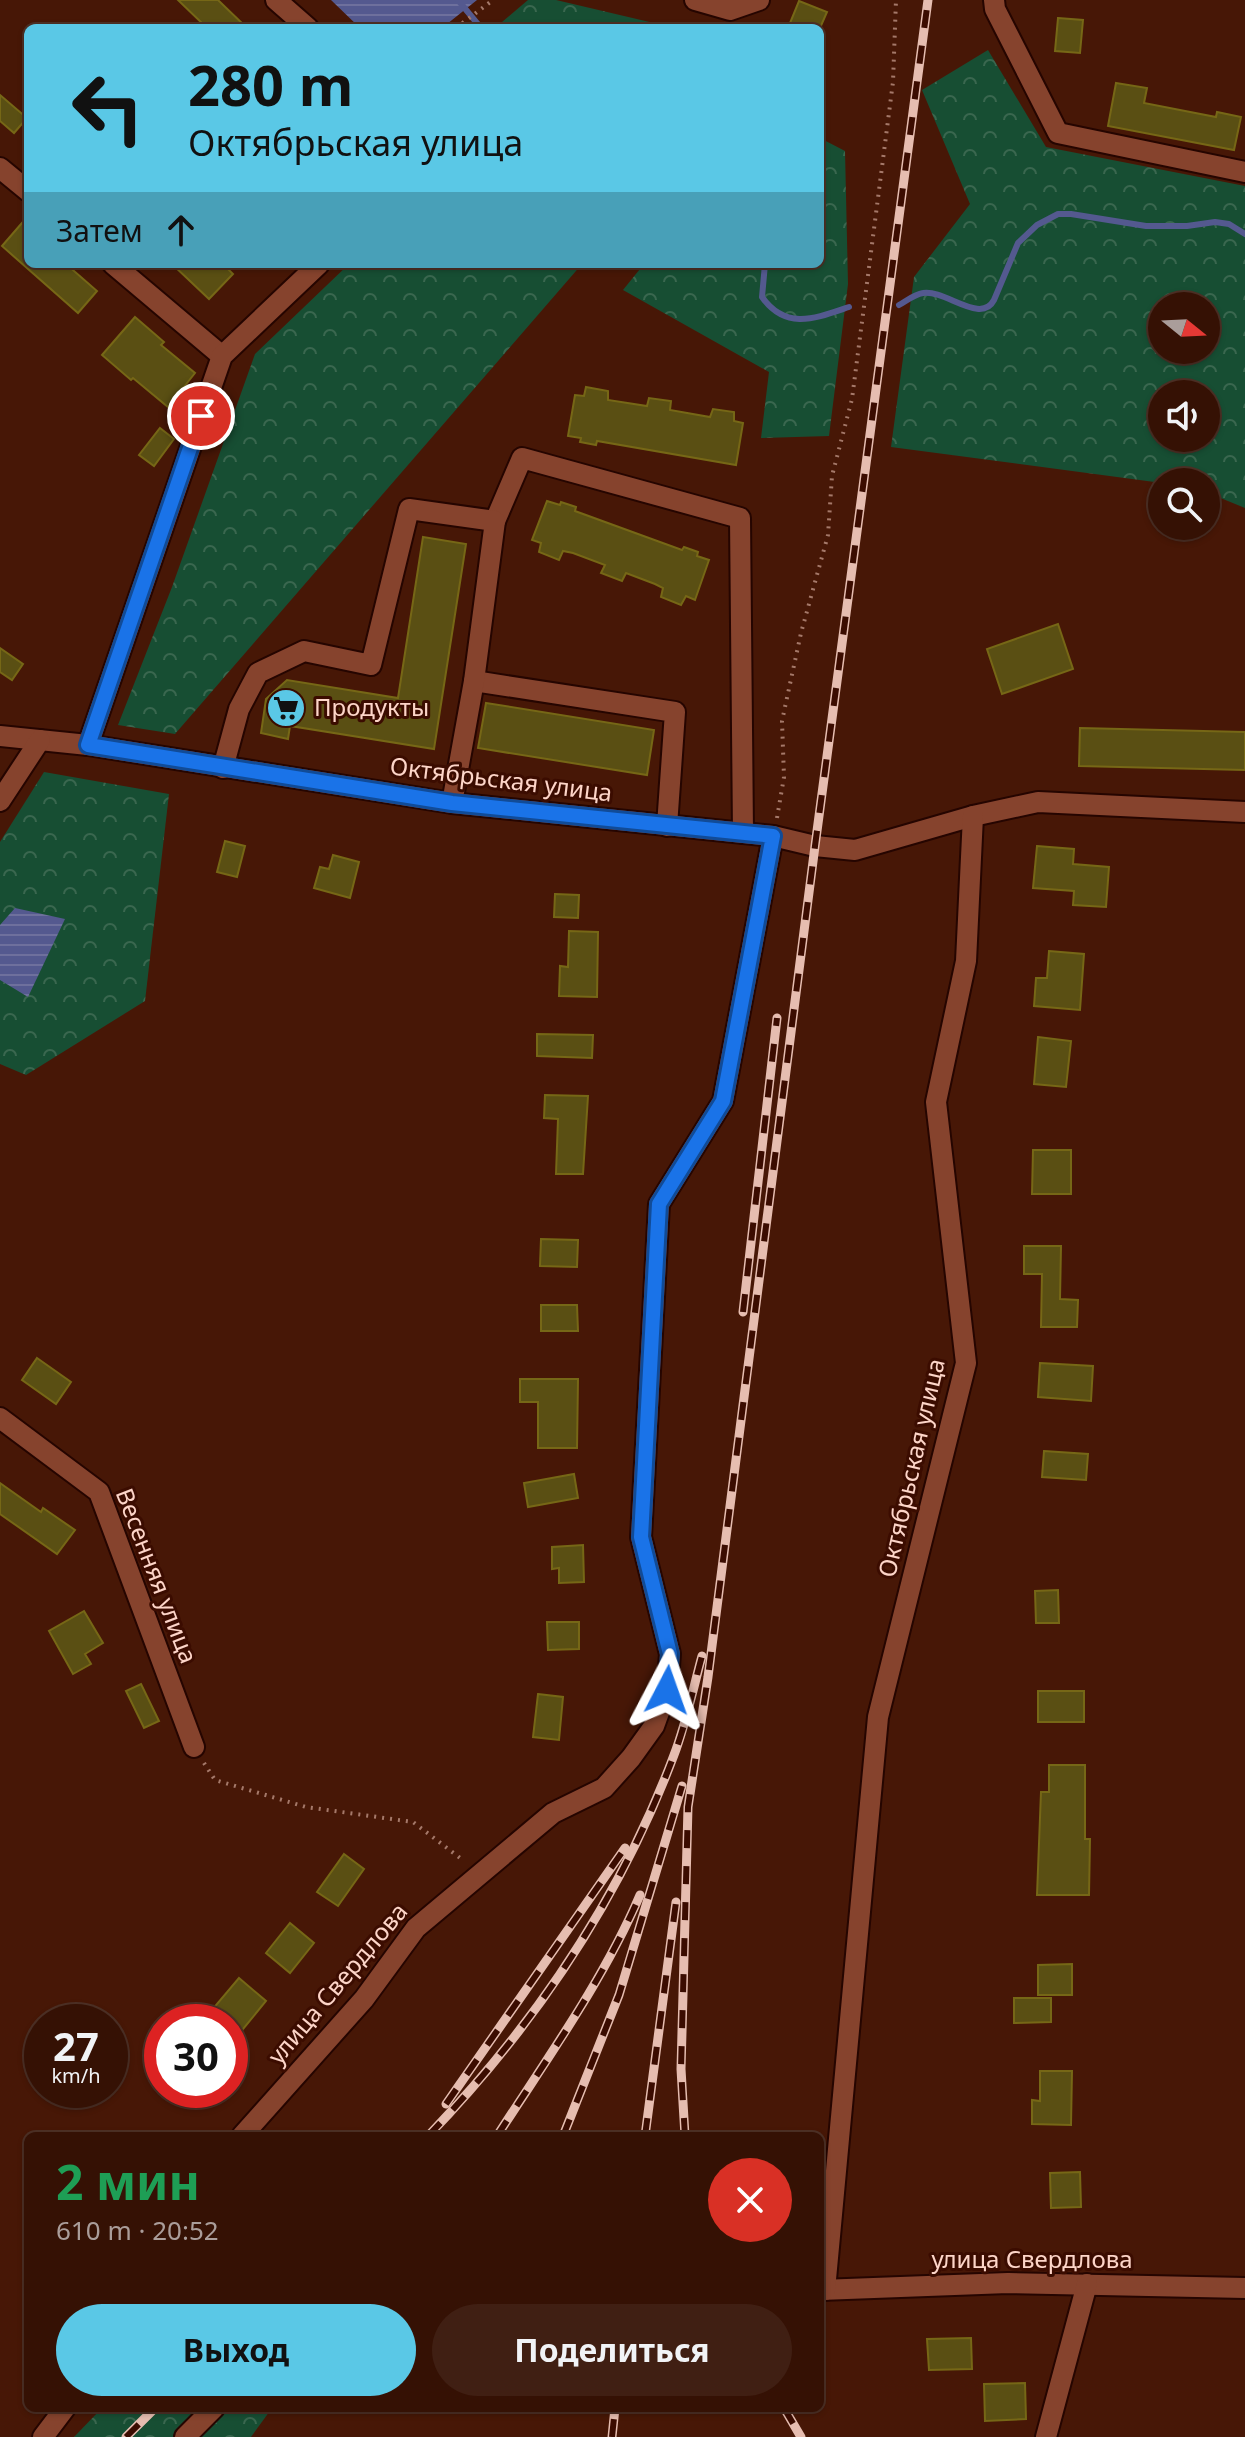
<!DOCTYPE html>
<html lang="ru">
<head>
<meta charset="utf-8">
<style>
	:root { --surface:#351104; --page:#401f13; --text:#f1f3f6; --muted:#aa9d9a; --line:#4f3126; --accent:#5ac8e6 }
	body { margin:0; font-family:"Noto Sans",sans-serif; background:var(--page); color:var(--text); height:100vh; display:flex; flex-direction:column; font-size:30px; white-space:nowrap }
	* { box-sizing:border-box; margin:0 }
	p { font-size:26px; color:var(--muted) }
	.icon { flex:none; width:44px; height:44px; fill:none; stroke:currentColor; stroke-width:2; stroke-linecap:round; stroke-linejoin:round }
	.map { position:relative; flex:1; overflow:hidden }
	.sheet { position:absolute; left:24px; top:2132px; width:800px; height:280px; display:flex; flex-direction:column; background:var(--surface); border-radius:12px; box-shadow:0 2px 6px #0004,0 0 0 2px var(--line) }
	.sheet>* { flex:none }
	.top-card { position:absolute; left:24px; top:24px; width:800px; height:244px; border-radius:12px; box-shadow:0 2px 6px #0004,0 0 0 2px var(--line); background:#5ac8e6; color:#111; overflow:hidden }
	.needle { width:52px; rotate:108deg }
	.fabs { position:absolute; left:1148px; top:292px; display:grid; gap:16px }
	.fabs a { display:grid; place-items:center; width:72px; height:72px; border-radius:50%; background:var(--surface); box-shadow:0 2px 6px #0004,0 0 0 2px var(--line); font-size:40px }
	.speed { position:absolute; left:24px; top:2004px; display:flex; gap:16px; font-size:40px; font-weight:700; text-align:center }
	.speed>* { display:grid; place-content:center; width:104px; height:104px; border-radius:50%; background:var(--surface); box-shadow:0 2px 6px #0004,0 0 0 2px var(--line); line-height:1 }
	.speed small { font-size:20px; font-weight:400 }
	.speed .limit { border:12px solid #d22; background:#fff; color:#111 }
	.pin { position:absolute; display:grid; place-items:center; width:68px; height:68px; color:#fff; margin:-34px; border:4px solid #fff; border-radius:50%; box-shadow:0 2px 8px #0007 }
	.me { position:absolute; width:88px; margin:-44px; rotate:4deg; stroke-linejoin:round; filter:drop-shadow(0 0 6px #0008) }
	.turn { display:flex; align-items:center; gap:28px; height:168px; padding:0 32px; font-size:36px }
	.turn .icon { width:104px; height:104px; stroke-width:2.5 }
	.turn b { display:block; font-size:56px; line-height:68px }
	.then { display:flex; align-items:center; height:76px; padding:0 32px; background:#0003; gap:16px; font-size:30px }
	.round { display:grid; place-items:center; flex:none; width:84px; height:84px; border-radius:42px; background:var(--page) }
	.head { display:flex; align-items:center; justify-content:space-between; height:136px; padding:0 32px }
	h1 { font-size:48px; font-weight:700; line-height:60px; color:#1e9e55 }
	.primary-button { display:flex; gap:16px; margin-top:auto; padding:16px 32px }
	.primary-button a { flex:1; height:92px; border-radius:48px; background:var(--accent); color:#111; font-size:32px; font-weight:700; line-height:92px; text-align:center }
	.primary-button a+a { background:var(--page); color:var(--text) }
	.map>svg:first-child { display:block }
	.forest { fill:url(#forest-crowns); fill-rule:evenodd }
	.water { fill:url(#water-rules) }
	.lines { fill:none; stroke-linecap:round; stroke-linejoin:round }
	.stream { stroke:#54598f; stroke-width:6 }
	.building { fill:#5a4f13; stroke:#766716; stroke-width:2 }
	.minor-casing { stroke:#250500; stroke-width:24 }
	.path { stroke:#a5796a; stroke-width:4; stroke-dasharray:2 6; stroke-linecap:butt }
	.minor { stroke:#86432d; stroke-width:20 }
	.rail-casing { stroke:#e6bdb0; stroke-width:9 }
	.rail { stroke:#3b0c00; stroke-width:6; stroke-dasharray:18; stroke-linecap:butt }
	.route-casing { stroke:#114b97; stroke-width:20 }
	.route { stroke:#1a73e8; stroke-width:14 }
	.labels { text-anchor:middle; stroke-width:6; stroke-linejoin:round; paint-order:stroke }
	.poi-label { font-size:24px; fill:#fdd5c8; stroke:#3b0c00; text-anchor:start }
	.street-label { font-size:24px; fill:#fdd5c8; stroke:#3b0c00 }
</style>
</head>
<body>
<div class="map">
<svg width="1245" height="2437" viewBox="0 0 1245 2437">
	<defs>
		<pattern id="forest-crowns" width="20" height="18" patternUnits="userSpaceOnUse" patternTransform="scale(2)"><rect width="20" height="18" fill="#174e33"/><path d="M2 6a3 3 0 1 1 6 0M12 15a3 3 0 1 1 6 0" fill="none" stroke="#3a674f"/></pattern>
		<pattern id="water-rules" width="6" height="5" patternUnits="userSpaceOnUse" patternTransform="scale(2)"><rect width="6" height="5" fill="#54598f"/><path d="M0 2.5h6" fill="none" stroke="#6e709d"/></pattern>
	</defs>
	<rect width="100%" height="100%" fill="#471706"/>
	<g class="forest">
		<path d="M528 0H556L675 28H495Z"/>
		<path d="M988 50 1046 147 1245 186V508L1206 492V482L1162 483 891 447 914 277 970 204 922 90ZM1206 306V350H1162V306ZM1206 394V438H1162V394Z"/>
		<path d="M820 138 845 151 848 284 829 436 761 438 769 372 623 290 644 264H820Z"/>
		<path d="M349 264H582L175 734 118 725 172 587 255 354Z"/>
		<path d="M44 772 169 794 145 1001 26 1075 0 1064V842Z"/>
		<path d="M102 2408H272L251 2437H74Z"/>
	</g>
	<g class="water">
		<path d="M331 0H477L442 28H360Z"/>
		<path d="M15 908 65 919 28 997 0 980V925Z"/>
	</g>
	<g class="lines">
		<g class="stream">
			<path d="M458 0 481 28"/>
			<path d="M765 264 762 297C786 331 816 318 849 307"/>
			<path d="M899 305C906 301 915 294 923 293 945 289 981 325 994 300L1018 243 1037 225 1058 214H1071L1146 226H1187L1215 222 1229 224 1245 234"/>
		</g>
	</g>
	<g class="building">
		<path d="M178 0H218L247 28H207Z"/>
		<path d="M799 1 827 12 820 28H801L790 23Z"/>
		<path d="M1058 18 1083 20 1080 53 1055 51Z"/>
		<path d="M1116 83 1147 88 1144 103 1216 117 1217 112 1241 117 1234 150 1108 126Z"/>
		<path d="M0 95 27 118 14 133 0 121Z"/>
		<path d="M28 216V264H66L97 291 78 313 2 246Z"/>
		<path d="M172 264H223L233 274 209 299Z"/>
		<path d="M135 317 164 342 161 345 195 373 168 407 133 378 131 380 102 355Z"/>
		<path d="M586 387 608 391V400L647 406 649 398 671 401 670 410 710 417 713 409 734 412V421L743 423 736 465 597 441 596 445 580 442 581 438 568 436 575 395 584 396Z"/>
		<path d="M160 428 174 439 154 466 139 455Z"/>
		<path d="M547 501 560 505 561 502 576 507 575 511 649 538 682 550 684 547 698 552 697 556 709 560 695 600 686 596 681 605 661 597 663 588 655 584 626 573 622 581 601 573 605 565 573 553 563 551 559 560 539 552 541 543 532 540Z"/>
		<path d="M423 537 466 544 434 749 290 726 288 739 261 733 266 699 287 680 398 698Z"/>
		<path d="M1058 624 1073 669 1002 694 987 649Z"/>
		<path d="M0 648 23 664 12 680 0 672Z"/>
		<path d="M486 703 654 730 647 775 478 748Z"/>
		<path d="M1080 728 1245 732V770L1079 766Z"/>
		<path d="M225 841 245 846 237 877 217 872Z"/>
		<path d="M1037 846 1074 849 1073 864 1109 867 1106 907 1073 905 1074 891 1033 888Z"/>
		<path d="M333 855 359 862 350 898 314 888 320 867 329 869Z"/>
		<path d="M555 894 579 895 578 918 554 917Z"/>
		<path d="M569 931 598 932 597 997 559 996 560 966 568 967Z"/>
		<path d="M1049 951 1084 954 1080 1010 1034 1006 1036 978H1047Z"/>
		<path d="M537 1034 593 1035 592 1058 537 1056Z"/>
		<path d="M1038 1037 1071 1041 1066 1087 1034 1084Z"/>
		<path d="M545 1095 588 1096 583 1174H556L558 1119 544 1118Z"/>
		<path d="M1033 1150H1071V1194H1032Z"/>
		<path d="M541 1239 578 1240 577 1267 540 1266Z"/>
		<path d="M1024 1246H1061L1060 1299 1078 1300 1077 1327H1041L1042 1274H1024Z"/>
		<path d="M541 1305H577L578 1331H541Z"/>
		<path d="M37 1358 71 1382 56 1404 22 1380Z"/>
		<path d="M1040 1363 1093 1366 1091 1401 1038 1397Z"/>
		<path d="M520 1379H578L577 1448H538V1402H520Z"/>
		<path d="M1044 1451 1088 1454 1086 1480 1042 1477Z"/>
		<path d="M574 1474 578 1498 528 1507 524 1483Z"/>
		<path d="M0 1483 41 1512 43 1508 75 1530 57 1554 0 1514Z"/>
		<path d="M583 1545 584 1582 559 1583V1568L552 1569V1547Z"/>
		<path d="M1058 1590 1059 1623H1036L1035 1591Z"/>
		<path d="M84 1611 103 1643 85 1654 91 1664 73 1674 49 1631Z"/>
		<path d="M547 1622H579V1649L548 1650Z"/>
		<path d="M141 1684 159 1721 144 1728 126 1691Z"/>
		<rect x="1038" y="1691" width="46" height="31"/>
		<path d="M538 1694 563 1697 559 1740 533 1737Z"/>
		<path d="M1049 1765H1085V1839H1090L1089 1895H1037L1041 1792H1049Z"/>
		<path d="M344 1854 364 1869 338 1906 317 1892Z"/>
		<path d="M290 1923 314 1943 290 1973 266 1953Z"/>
		<path d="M1072 1964V1995H1038V1965Z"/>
		<path d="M239 1978 266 2001 239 2034 230 2027V2022H225L211 2011Z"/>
		<path d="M1014 1998H1051V2022L1014 2023Z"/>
		<path d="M1040 2071H1072L1071 2125 1032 2124V2100L1040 2101Z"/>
		<path d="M1080 2172 1081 2207 1051 2208 1050 2173Z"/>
		<path d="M971 2338 972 2369 929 2370 927 2339Z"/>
		<path d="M1025 2383 1026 2419 985 2421 984 2384Z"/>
	</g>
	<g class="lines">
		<defs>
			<g id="minor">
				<path d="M276 0 308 28"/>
				<path d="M695 0 730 10 759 0"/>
				<path d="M994 0 995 9 1058 133 1245 172"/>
				<path d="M0 168 28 191"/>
				<path d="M113 264 222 356"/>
				<path d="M495 521 522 458 740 518 743 833"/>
				<path d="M474 681 675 712 667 826"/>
				<path d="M0 736 88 745 452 803 773 836 815 846 855 850 973 816 1038 802 1245 812"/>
				<path d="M88 745 222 356 319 264"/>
				<path d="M223 768 239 709 258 673 304 651 371 665 409 509 495 521 474 681 452 803"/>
				<path d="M0 801 40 740"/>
				<path d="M0 1418 99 1492 194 1747"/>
				<path d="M242 2136 364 1999 416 1928 553 1813 604 1788 631 1758 654 1726 667 1690 670 1654 641 1537 659 1204 723 1101 773 836"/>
				<path d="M820 2290 1008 2283 1245 2288"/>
				<path d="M825 2290 878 1717 966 1363 936 1102 966 961 973 816"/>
				<path d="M43 2437 65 2408"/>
				<path d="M185 2437 214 2408"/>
				<path d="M1046 2437 1087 2284"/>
			</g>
		</defs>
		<use href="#minor" class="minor-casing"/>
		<g class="path">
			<path d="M456 28 493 0"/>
			<path d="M777 818 784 777 782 721 801 633 828 535 832 476 852 399 893 82 896 0"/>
			<path d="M204 1763 215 1780 306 1807 413 1822 464 1861"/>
		</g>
		<use href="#minor" class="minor"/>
		<defs>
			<g id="rail">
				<path d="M743 1312 777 1018"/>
				<path d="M446 2104 625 1848"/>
				<path d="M428 2136C534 2026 620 1899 674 1755 686 1724 693 1689 702 1656"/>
				<path d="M497 2136C548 2057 603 1981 640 1895"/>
				<path d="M563 2136 619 1995 682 1786"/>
				<path d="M645 2136 676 1902"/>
				<path d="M685 2136 681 2069 688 1807 708 1677 815 846 928 0"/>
				<path d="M784 2408 801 2437"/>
				<path d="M126 2437 155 2408"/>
				<path d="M612 2437 615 2408"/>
			</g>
		</defs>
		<use href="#rail" class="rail-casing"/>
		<use href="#rail" class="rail"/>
	</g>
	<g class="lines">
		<defs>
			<path id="route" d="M201 416 88 745 452 803 773 836 723 1101 659 1204 641 1537 670 1654 667 1690"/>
		</defs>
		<use href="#route" class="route-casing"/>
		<use href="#route" class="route"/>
	</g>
	<defs>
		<symbol id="supermarket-disc" viewBox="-11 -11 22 22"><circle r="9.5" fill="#5ac8e6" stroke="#3b0c00"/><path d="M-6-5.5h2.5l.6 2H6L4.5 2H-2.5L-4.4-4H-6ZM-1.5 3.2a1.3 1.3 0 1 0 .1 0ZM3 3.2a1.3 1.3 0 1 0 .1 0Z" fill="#111"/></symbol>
	</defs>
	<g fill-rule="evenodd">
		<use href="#supermarket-disc" x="264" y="686" width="44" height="44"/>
	</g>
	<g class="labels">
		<g class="poi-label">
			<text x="314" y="716">Продукты</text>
		</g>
		<g class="street-label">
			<text transform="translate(501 780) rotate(7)" y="8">Октябрьская улица</text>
			<text transform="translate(912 1468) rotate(-77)" y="8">Октябрьская улица</text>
			<text transform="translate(156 1576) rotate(69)" y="8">Весенняя улица</text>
			<text transform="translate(338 1984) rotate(-50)" y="8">улица Свердлова</text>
			<text x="1032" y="2268">улица Свердлова</text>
		</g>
	</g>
</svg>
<div class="fabs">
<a><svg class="needle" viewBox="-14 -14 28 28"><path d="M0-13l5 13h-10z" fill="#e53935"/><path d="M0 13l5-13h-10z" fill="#aa9d9a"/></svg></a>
<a><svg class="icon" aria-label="sound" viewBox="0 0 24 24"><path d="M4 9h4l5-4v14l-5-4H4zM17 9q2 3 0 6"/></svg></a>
<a><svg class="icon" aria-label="search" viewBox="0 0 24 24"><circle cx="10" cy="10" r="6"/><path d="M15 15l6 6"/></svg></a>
</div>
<div class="speed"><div>27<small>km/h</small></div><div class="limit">30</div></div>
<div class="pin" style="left:201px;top:416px;background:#d93025"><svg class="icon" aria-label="arrive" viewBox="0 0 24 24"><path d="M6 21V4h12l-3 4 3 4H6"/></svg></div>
<svg class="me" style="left:667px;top:1690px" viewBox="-20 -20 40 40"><path d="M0-17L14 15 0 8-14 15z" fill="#1a73e8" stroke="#fff" stroke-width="4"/></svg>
<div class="top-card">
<div class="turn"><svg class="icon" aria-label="left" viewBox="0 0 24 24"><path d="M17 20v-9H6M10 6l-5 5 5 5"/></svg><div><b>280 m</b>Октябрьская улица</div></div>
<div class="then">Затем<svg class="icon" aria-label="ahead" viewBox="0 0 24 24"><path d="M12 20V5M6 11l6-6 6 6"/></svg></div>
</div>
<section class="sheet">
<div class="head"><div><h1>2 мин</h1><p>610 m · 20:52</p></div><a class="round" style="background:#d93025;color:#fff"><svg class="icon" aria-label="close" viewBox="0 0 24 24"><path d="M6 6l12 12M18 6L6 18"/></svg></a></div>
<div class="primary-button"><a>Выход</a><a>Поделиться</a></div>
</section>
</div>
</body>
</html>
